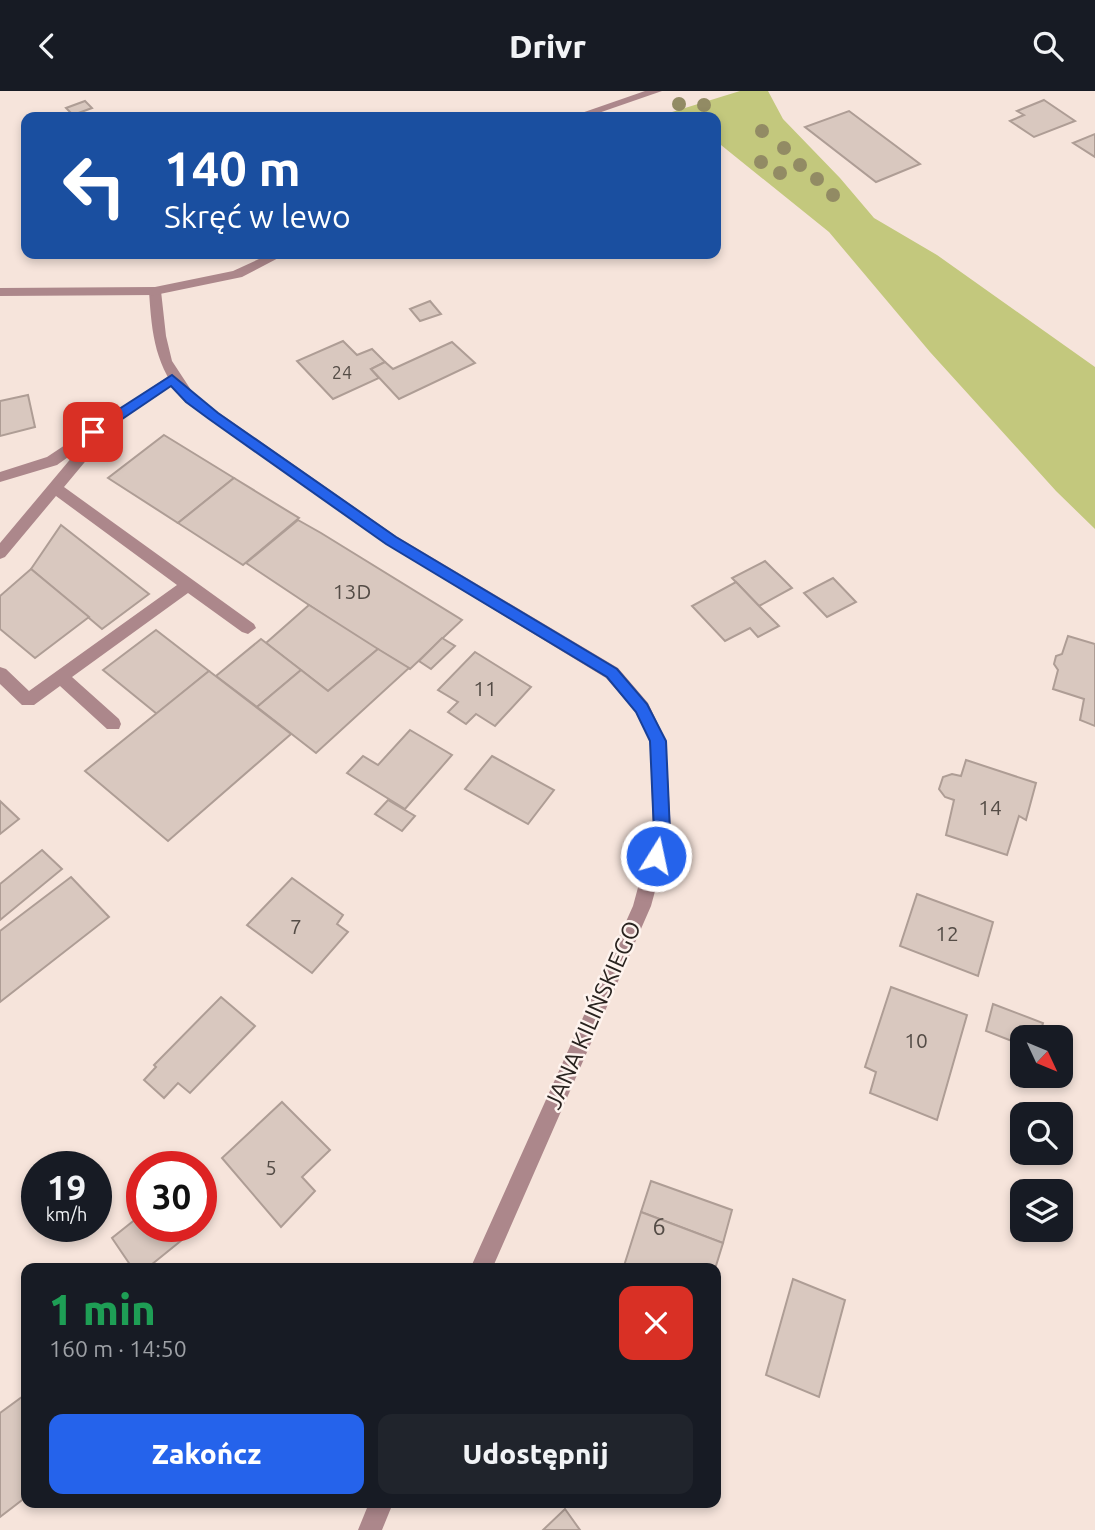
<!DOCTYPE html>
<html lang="pl">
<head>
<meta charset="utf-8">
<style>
	:root { --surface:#171b24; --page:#20242c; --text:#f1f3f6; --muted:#9ea1a6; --accent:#2563eb }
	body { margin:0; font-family:Ubuntu,sans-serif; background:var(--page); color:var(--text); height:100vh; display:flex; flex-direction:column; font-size:26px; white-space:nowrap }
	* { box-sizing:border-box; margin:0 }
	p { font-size:23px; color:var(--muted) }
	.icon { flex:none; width:38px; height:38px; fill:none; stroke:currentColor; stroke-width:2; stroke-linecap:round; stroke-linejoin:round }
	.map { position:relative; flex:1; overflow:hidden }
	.panel { position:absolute; left:21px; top:1172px; width:700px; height:245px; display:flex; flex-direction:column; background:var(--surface); border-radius:14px; box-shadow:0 4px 10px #0003 }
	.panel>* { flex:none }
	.hud { position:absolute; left:21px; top:21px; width:700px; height:147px; border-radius:14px; box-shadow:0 4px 10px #0003; background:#1a4fa0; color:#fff; overflow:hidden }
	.needle { width:46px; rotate:134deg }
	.controls { position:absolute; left:1010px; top:934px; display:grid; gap:14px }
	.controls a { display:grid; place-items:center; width:63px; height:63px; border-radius:14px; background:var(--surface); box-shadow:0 4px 10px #0003; font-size:35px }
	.speed { position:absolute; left:21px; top:1060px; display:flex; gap:14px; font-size:35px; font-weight:700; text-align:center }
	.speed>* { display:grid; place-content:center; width:91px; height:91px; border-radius:50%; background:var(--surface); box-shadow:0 4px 10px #0003; line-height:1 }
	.speed small { font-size:18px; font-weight:400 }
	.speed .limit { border:10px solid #d22; background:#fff; color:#111 }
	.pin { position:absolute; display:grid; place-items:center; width:60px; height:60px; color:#fff; margin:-30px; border-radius:14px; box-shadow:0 4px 10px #0006 }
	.me { position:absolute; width:77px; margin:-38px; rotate:10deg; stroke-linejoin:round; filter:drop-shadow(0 0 5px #0008) }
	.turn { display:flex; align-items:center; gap:24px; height:147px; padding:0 28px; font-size:32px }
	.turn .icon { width:91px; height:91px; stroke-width:2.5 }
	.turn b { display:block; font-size:49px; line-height:60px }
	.round { display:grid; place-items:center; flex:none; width:74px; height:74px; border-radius:14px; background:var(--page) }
	.headline { display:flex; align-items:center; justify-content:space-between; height:119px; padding:0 28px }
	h1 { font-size:42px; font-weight:800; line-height:52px; color:#1e9e55 }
	.primary-button { display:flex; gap:14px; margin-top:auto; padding:14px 28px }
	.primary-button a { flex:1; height:80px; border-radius:14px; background:var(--accent); color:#fff; font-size:28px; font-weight:800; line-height:80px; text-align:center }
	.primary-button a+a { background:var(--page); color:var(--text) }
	header { display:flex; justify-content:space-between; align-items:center; height:91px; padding:0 28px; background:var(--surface); font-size:32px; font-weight:800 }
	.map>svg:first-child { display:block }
	.green { fill:#c3c87d }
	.building { fill:#d9c8bf; stroke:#ae9d95; stroke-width:2 }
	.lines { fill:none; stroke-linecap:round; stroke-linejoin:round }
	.service { fill:#ac878b; fill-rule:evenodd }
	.minor { fill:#ac878b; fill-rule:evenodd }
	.tertiary { fill:#ac878b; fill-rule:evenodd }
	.tree { fill:#928b64 }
	.route { fill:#2563eb; stroke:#184099; stroke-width:2 }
	.labels { text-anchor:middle; stroke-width:5; stroke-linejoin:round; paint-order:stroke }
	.far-number-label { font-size:18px; fill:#544c46 }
	.number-label { font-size:21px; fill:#544c46 }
	.street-label { font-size:24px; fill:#28221e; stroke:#fef3ee }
	.near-number-label { font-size:24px; fill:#544c46 }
</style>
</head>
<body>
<header><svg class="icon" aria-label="back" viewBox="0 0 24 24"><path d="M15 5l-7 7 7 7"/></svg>Drivr<svg class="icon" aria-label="search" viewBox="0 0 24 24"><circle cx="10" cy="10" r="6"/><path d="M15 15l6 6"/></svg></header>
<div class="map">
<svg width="1095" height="1439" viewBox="0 0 1095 1439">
	<rect width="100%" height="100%" fill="#f6e4db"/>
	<path class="green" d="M740 0H768L783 28 840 87 874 127 937 164 1095 276V438L1056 400 930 261 829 141 716 50V26H679L672 21Z"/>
	<g class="building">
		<path d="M1044 9 1075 30 1034 46 1010 30 1024 24 1017 20Z"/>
		<path d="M85 10 92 17 73 24 66 17Z"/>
		<path d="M849 20 920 73 876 91 805 36Z"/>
		<path d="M1095 43V66L1073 52Z"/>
		<path d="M430 210 441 223 420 230 410 218Z"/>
		<path d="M343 250 357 264 372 258 385 271 371 278 379 287 333 308 297 270Z"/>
		<path d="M452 251 475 272 399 308 371 278 385 271 393 278Z"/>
		<path d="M28 304 35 336 0 345V310Z"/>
		<path d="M164 344 234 387 178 432 108 387Z"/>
		<path d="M234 387 299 427 243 474 178 432Z"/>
		<path d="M298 429 321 442 462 529 410 578 354 544 246 472Z"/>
		<path d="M61 434 149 503 102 538 31 478Z"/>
		<path d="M765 470 792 497 759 515 732 487Z"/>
		<path d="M31 478 89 526 35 567 0 538V505Z"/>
		<path d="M833 487 856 511 827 526 804 502Z"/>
		<path d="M736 491 759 515 779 535 758 546 750 537 725 550 692 515Z"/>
		<path d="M309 514 378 558 328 600 266 552Z"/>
		<path d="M156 539 209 580 157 623 103 579Z"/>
		<path d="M1068 545 1095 553V635L1080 629 1084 608 1053 598 1058 579 1054 573 1056 565 1062 563Z"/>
		<path d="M442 547 455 555 431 578 419 570Z"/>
		<path d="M261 548 301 579 257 616 216 585Z"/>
		<path d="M378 558 409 577 316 662 257 616 301 579 328 600Z"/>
		<path d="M475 561 531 596 495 635 476 623 466 633 448 621 458 611 438 599Z"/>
		<path d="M209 580 291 643 168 750 85 680Z"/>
		<path d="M410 639 452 664 405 718 347 682 363 665 378 674Z"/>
		<path d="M492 665 554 699 528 733 465 698Z"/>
		<path d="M966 669 1036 692 1026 729 1019 725 1007 764 946 744 954 709 945 706 939 698 943 686 952 683 961 685Z"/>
		<path d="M388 709 415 725 402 740 375 723Z"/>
		<path d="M0 710 19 728 0 743Z"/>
		<path d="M42 759 62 778 0 829V793Z"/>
		<path d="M71 786 109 826 0 911V840Z"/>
		<path d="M292 787 343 824 337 833 348 841 312 882 247 834Z"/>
		<path d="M917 803 993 831 978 885 900 855Z"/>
		<path d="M891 896 967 924 937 1029 870 1002 876 981 865 976Z"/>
		<path d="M221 906 255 935 190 1002 178 992 164 1007 144 989 156 976 154 974Z"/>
		<path d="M993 913 1043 932 1039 947H1022V954L986 940Z"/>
		<path d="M282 1011 330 1059 302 1086 315 1100 281 1136 222 1067Z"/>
		<path d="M651 1090 732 1119 723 1152 641 1121Z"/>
		<path d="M641 1121 723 1152 715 1178H623Z"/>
		<path d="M142 1123V1136H198L146 1178H133L112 1147Z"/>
		<path d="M793 1188 845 1209 819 1306 766 1284Z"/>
		<path d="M26 1303V1406L0 1426V1322Z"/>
		<path d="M565 1418 580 1439H543Z"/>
	</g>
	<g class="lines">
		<path class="service" d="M172 283 177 285V291L104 341V348L64 396 254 533 256 537 248 543 242 541 188 502 72 586 119 628 121 633 119 638H107L60 595 34 614H22L0 593V576L6 578 29 600 177 494 56 405 5 466 0 468V452L78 359 57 374 0 391V381L47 366Z"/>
		<g class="minor">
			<path d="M155 196 161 200 166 245 172 270 195 305 396 445 618 577 648 612 666 650 671 741 651 815 492 1178H470L633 815 653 741 650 650 636 621 606 587 386 453 185 311C155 274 152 246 149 200Z"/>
			<path d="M369 1412H393L382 1439H358Z"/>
		</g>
		<g class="tertiary">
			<path d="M645 0H662L587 26H570Z"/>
			<path d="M270 163H286L242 186 155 204 0 205V197L155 196 233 180Z"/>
		</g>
	</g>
	<g class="tree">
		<circle cx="679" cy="13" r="7"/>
		<circle cx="704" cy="14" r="7"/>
		<circle cx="762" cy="40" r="7"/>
		<circle cx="784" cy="57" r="7"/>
		<circle cx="761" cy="71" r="7"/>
		<circle cx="800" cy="74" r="7"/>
		<circle cx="780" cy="82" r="7"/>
		<circle cx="817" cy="88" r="7"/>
		<circle cx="833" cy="104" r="7"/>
	</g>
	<path class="route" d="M172 284 218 322 396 446 617 578 647 613 666 650 670 741 661 770H650L647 765 654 741 650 650 636 621 607 586 386 453 209 328 186 311 171 295 97 345H88V338Z"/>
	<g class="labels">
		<g class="far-number-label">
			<text x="342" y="288">24</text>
		</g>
		<g class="number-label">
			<text x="352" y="508">13D</text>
			<text x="485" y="605">11</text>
			<text x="990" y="724">14</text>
			<text x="296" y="843">7</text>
			<text x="947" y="850">12</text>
			<text x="916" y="957">10</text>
			<text x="271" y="1084">5</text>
		</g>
		<g class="street-label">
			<text transform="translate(593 924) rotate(-66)" y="8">JANA KILIŃSKIEGO</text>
		</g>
		<g class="near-number-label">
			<text x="659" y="1144">6</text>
		</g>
	</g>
</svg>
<div class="controls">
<a><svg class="needle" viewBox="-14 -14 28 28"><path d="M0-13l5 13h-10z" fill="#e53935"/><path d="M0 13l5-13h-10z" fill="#9ea1a6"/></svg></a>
<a><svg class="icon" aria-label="search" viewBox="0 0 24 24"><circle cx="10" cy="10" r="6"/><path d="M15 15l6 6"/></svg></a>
<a><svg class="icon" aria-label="layers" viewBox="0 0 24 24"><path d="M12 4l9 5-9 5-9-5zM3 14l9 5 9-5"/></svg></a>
</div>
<div class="speed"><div>19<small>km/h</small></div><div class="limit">30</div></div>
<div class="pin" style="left:93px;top:341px;background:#d93025"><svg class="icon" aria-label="arrive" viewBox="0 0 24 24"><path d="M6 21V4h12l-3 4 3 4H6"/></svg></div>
<svg class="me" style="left:656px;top:765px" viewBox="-20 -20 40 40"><circle r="17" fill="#2563eb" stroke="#fff" stroke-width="3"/><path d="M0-11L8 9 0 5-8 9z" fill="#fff"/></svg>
<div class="hud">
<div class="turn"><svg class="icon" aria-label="left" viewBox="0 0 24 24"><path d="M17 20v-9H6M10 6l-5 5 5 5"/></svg><div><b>140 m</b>Skręć w lewo</div></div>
</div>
<section class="panel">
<div class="headline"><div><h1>1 min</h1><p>160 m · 14:50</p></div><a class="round" style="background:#d93025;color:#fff"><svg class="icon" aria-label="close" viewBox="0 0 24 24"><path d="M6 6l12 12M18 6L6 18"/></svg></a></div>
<div class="primary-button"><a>Zakończ</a><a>Udostępnij</a></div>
</section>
</div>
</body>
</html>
